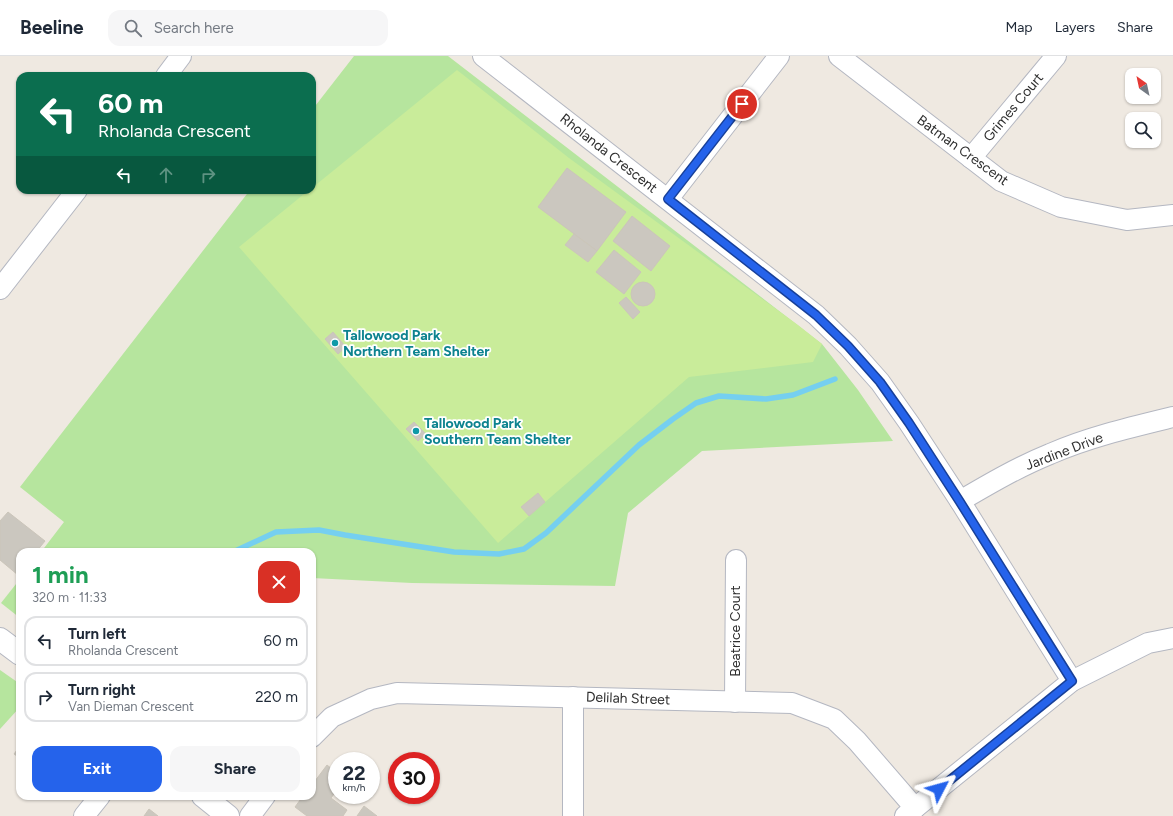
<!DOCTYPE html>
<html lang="en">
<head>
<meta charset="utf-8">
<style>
	:root { --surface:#fff; --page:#f6f6f7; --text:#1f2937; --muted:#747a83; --line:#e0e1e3; --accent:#2563eb }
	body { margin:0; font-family:Figtree,sans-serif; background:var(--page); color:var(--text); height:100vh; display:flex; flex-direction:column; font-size:15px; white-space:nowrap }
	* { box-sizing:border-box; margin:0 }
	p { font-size:13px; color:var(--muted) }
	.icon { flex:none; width:22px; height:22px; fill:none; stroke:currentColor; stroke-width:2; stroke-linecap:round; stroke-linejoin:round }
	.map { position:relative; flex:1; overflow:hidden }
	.drawer { position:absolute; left:16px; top:492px; width:300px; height:252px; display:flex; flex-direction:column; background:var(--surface); border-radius:12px; box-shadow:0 1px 3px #0004 }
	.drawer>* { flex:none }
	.top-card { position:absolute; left:16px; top:16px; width:300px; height:122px; border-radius:12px; box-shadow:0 1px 3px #0004; background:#0b6e4f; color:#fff; overflow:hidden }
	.needle { width:26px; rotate:327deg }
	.controls { position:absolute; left:1125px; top:12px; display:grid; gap:8px }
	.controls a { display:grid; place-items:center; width:36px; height:36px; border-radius:8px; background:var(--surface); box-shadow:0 1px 3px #0004; font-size:20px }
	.speed { position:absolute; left:328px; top:696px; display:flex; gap:8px; font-size:20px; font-weight:700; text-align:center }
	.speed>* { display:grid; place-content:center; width:52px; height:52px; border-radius:50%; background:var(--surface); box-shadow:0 1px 3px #0004; line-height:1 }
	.speed small { font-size:10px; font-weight:400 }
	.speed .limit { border:6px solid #d22; background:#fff; color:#111 }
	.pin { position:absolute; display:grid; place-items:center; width:34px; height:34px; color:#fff; margin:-17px; border:2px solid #fff; border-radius:50%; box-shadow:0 1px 4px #0007 }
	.me { position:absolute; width:44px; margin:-22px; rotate:51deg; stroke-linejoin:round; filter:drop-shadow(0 0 3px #0008) }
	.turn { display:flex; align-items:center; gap:14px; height:84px; padding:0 16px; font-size:18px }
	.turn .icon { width:52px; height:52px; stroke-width:2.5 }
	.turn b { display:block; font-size:28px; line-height:34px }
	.lanes { display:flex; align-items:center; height:38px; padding:0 16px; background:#0003; justify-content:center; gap:20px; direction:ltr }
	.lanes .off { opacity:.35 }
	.round { display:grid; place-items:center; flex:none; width:42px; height:42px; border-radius:12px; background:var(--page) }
	.headline { display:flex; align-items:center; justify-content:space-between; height:68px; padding:0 16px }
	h1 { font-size:24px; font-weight:700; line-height:30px; color:#1e9e55 }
	.primary-button { display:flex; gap:8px; margin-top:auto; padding:8px 16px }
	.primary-button a { flex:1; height:46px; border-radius:12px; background:var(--accent); color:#fff; font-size:16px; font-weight:700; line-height:46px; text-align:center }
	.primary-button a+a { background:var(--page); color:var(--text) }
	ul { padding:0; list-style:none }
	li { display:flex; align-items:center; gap:12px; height:50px; margin:0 8px 6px; padding:0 8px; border:2px solid var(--line); border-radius:12px }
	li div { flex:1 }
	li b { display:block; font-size:15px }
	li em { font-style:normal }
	header { display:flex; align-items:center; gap:24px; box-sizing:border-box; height:56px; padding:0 20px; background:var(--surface); border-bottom:1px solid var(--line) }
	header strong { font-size:19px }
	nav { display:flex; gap:22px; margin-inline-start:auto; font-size:14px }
	.search { width:280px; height:36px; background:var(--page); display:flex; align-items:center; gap:10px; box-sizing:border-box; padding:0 14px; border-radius:12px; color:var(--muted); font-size:15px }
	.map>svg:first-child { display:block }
	.green { fill:#b6e59e }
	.pitch { fill:#c9ec9a }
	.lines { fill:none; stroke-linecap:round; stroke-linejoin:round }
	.stream { stroke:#75cff0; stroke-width:5.5 }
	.building { fill:#cbc7bf; stroke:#cbc5ba }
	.minor-casing { stroke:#b4b7c1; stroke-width:22 }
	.tertiary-casing { stroke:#b4b7c1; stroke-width:24 }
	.minor { stroke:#fff; stroke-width:20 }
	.tertiary { stroke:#fff; stroke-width:22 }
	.route-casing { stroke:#184099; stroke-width:10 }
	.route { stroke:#2563eb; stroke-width:7 }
	.culture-dot { fill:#0f9aa8; stroke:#fff; stroke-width:1.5 }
	.labels { text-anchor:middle; stroke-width:3.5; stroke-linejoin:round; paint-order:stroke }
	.street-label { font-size:14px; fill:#2e2e2e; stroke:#fff }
	.culture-label { font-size:14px; font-weight:bold; fill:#0d838f; stroke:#fff; text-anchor:start }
</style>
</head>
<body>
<header>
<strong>Beeline</strong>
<div class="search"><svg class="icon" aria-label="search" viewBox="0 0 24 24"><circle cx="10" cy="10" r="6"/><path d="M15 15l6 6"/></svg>Search here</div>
<nav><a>Map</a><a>Layers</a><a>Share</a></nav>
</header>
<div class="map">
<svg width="1173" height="760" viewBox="0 0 1173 760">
	<rect width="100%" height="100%" fill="#efe9e1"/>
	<g class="green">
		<path d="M354 0H448L822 288 858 334 893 385 702 395 628 457 615 530 412 527 312 522V496H41L64 466 20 431 250 134H312V54Z"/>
		<path d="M20 523V562L1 547Z"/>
		<path d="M0 614 20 628V651L0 673Z"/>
	</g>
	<path class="pitch" d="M457 14 569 102 798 269 822 288 813 306 689 321 498 487 239 191 309 134H312V132Z"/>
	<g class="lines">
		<path class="stream" d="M233 496 276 476 319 474 345 479 454 496 499 498 524 493 546 477 639 389 673 363 696 347 719 340 766 343 793 339 835 323"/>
	</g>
	<g class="building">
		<path d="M567 112 626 156 597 195 538 151Z"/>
		<path d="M632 160 670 190 651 215 613 185Z"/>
		<path d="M574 178 597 195 588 206 565 189Z"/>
		<path d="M614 194 641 216 624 238 596 216Z"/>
		<circle cx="643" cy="238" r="12"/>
		<path d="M626 241 640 256 633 263 619 247Z"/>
		<path d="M333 276 346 291 338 298 325 283Z"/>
		<path d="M414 366 426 378 418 385 406 373Z"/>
		<path d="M538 437 545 446 529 460 521 451Z"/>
		<path d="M8 456 45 485 36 496H20V517L18 519 0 504V465Z"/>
		<path d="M20 690V702L14 698Z"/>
		<path d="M327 709 337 717V734L331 742 347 754 343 760H307L295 751 303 740H312V729Z"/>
		<path d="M364 750 377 760H357Z"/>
		<path d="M149 753 158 760H144Z"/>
	</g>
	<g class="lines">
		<defs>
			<g id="minor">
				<path d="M483 0 816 259 848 290 880 326 909 367 960 445 1072 625"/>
				<path d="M839 0 1001 125 1061 151 1127 164 1173 159"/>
				<path d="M166 20 181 0"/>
				<path d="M971 102 1056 0"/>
				<path d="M668 143 779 0"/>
				<path d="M0 233 77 134"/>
				<path d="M960 445C989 428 1018 411 1050 398 1089 381 1132 371 1173 361"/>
				<path d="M735 646 736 504"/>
				<path d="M312 681 332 661 371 643 397 637 792 647 834 663 857 685 915 752"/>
				<path d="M573 759V641"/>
				<path d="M84 760 100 740"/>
				<path d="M250 760 265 740"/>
				<path d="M905 760 1072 625 1148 587 1173 582"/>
			</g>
			<g id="tertiary">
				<path d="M0 583 20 598"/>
				<path d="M203 740 228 760"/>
			</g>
		</defs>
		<use href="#minor" class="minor-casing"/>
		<use href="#tertiary" class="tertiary-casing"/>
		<use href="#minor" class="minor"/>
		<use href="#tertiary" class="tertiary"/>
	</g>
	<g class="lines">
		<defs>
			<path id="route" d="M742 48 668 143 816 259 848 290 880 326 909 367 960 446 1072 625 939 733"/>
		</defs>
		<use href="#route" class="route-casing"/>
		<use href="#route" class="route"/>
	</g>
	<g class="culture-dot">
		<circle cx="335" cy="287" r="4"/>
		<circle cx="416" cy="375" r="4"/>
	</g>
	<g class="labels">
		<g class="street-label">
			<text transform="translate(1013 51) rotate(-50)" y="5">Grimes Court</text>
			<text transform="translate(963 94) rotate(36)" y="5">Batman Crescent</text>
			<text transform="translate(609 97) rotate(38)" y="5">Rholanda Crescent</text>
			<text transform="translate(1064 395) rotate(-21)" y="5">Jardine Drive</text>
			<text transform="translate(735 575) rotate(-90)" y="5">Beatrice Court</text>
			<text transform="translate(628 642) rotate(2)" y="5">Delilah Street</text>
		</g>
		<g class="culture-label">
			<text x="343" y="284">Tallowood Park<tspan x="343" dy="16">Northern Team Shelter</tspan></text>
			<text x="424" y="372">Tallowood Park<tspan x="424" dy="16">Southern Team Shelter</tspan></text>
		</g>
	</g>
</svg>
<div class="controls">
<a><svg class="needle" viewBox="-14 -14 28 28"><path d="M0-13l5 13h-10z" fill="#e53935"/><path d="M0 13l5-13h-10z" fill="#747a83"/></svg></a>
<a><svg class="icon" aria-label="search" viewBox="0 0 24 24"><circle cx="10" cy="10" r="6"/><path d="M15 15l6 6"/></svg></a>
</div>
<div class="speed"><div>22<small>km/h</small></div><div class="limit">30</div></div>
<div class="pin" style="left:742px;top:48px;background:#d93025"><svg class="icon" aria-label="arrive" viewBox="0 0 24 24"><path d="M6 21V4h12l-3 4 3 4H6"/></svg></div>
<svg class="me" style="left:939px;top:733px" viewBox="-20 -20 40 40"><path d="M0-17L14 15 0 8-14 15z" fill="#2563eb" stroke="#fff" stroke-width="4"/></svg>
<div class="top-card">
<div class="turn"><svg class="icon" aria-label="left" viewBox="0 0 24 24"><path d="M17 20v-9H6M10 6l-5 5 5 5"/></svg><div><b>60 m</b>Rholanda Crescent</div></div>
<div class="lanes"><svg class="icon" aria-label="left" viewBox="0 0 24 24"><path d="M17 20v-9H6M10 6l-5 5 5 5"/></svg><svg class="icon off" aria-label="ahead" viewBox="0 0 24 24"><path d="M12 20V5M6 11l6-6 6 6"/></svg><svg class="icon off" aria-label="right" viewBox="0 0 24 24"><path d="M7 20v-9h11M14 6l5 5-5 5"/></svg></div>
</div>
<section class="drawer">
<div class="headline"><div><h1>1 min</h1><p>320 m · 11:33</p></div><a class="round" style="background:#d93025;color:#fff"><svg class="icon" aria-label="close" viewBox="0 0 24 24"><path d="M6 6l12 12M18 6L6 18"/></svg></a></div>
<ul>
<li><svg class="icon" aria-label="left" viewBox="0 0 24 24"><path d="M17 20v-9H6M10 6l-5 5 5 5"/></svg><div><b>Turn left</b><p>Rholanda Crescent</p></div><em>60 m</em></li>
<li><svg class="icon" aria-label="right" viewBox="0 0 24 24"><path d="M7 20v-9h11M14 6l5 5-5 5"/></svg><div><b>Turn right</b><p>Van Dieman Crescent</p></div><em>220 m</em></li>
</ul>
<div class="primary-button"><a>Exit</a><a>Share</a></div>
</section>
</div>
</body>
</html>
